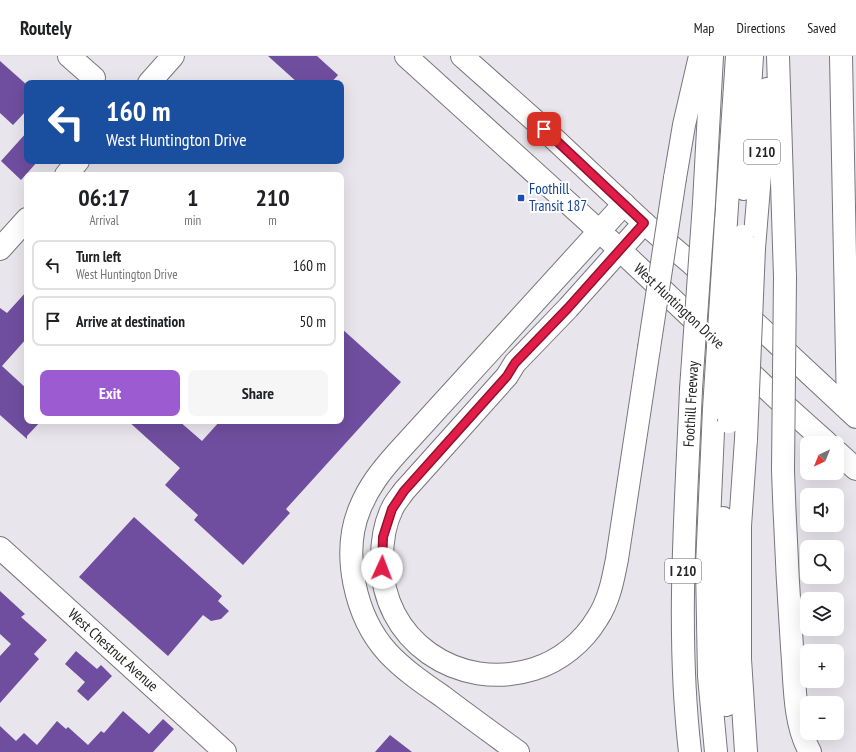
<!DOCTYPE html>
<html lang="en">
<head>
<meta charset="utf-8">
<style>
	:root { --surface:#fff; --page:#f6f6f6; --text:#202124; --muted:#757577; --line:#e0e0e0; --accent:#9d5bd1 }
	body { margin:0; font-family:"PT Sans Narrow",sans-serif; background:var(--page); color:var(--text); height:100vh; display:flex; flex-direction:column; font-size:15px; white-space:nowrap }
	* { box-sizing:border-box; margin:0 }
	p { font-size:13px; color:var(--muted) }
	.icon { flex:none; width:22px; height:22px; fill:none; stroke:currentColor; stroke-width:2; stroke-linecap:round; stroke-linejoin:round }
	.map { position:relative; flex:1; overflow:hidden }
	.panel { position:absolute; left:24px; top:116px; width:320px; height:252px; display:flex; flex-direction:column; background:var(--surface); border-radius:8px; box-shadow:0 4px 16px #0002 }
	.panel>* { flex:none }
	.banner { position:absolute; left:24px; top:24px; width:320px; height:84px; border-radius:8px; box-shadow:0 4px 16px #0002; background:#1a4fa0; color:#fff; overflow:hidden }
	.needle { width:26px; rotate:223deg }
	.buttons { position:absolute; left:800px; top:380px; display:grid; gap:8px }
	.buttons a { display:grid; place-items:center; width:44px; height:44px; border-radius:8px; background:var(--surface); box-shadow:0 4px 16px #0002; font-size:20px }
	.pin { position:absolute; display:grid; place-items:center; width:34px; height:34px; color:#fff; margin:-17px; border-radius:8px; box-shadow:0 2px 6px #0006 }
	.me { position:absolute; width:44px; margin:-22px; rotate:2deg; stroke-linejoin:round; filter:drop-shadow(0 0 3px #0008) }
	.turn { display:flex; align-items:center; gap:14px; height:84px; padding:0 16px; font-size:18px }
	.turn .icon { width:52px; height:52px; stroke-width:2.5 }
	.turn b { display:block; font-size:28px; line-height:34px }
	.eta { display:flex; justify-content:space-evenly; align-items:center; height:68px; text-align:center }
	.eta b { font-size:24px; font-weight:700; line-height:28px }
	.cta { display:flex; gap:8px; margin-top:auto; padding:8px 16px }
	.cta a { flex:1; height:46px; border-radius:8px; background:var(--accent); color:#fff; font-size:16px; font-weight:700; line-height:46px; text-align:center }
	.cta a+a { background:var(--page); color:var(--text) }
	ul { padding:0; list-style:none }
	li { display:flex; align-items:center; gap:12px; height:50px; margin:0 8px 6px; padding:0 8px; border:2px solid var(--line); border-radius:8px }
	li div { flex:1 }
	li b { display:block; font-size:15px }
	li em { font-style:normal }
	header { display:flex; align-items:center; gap:24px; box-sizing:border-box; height:56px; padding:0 20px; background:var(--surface); border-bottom:1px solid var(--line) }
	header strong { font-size:19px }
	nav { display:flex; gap:22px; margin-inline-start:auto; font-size:14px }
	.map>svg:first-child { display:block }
	.building { fill:#6f4e9f }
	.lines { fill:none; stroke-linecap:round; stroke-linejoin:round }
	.minor-casing { stroke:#78767c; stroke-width:24 }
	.major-casing { stroke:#78767c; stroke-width:24 }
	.highway-casing { stroke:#78767c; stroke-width:24 }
	.minor { stroke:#fff; stroke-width:22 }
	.major { stroke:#fff; stroke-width:22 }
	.highway { stroke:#fff; stroke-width:22 }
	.highway-bridge-casing { stroke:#78767c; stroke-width:24; stroke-linecap:butt }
	.highway-bridge { stroke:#fff; stroke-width:22 }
	.route-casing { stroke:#92132f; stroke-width:10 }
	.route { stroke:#e11d48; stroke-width:7 }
	.transit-dot { fill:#1a4fb4; stroke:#fff; stroke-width:1.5 }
	.labels { text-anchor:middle; stroke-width:4; stroke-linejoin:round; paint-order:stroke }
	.shield { fill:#fff; stroke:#666566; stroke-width:1 }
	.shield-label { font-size:14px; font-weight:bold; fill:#242325 }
	.transit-label { font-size:15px; fill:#164399; stroke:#fff; text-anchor:start }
	.street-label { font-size:15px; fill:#242325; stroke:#fff }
</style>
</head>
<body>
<header>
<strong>Routely</strong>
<nav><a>Map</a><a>Directions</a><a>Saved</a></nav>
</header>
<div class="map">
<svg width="856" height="696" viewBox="0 0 856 696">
	<rect width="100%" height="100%" fill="#e8e6ec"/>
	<g class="building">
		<path d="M268 0H317L338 19 331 27H298Z"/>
		<path d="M0 5 27 29V54L13 69 0 57Z"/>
		<path d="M27 76V105H38L21 124 1 105Z"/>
		<path d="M27 235V282L2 310 27 333V365H41L27 380V383L0 359V252L7 257Z"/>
		<path d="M341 272 401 326 286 453 290 457 243 509 194 464 198 459 165 429 180 412 128 365H179L202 385 220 365H341Z"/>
		<path d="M134 461 222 540 218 545 229 555 221 563 211 565 203 559 168 600 79 521Z"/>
		<path d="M0 535 25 558 21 561 47 584 34 598 39 603 0 647V600L11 588 0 578Z"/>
		<path d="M76 595 97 613 101 609 112 620 88 645 77 635 85 626 65 608Z"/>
		<path d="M123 655 149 678 163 663 174 673 153 696H0V670L16 685 24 677 37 689 57 665 66 673 68 671 88 689 101 675 104 677Z"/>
		<path d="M390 679 412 696H375Z"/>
	</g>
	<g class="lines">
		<defs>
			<g id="minor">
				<path d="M69 0 94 22"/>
				<path d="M149 27 173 0"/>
				<path d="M66 119 78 105"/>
				<path d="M0 193 27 163"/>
				<path d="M0 492 225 696"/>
			</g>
			<g id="major">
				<path d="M406 0 620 194 780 345 827 387"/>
				<path d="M462 0 533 63 644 167 692 208 856 361"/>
				<path d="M837 396 856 413"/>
			</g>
			<g id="highway">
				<path d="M778 0 785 221"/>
				<path d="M841 0 848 353"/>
				<path d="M675 122 684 69 700 0"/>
				<path d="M744 133 752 0"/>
				<path d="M704 147 712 0"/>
				<path d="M726 165 737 0"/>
				<path d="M644 167 568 252 515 307 507 320 404 435C400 441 395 446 392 453 385 467 382 486 382 503 380 584 459 637 534 613 560 605 583 586 597 563 609 545 613 524 617 503L649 292"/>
				<path d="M754 192 767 33"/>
				<path d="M714 353 707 510 709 620 716 696"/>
				<path d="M783 414C785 473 788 532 792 591 795 625 793 666 810 696"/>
				<path d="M723 462 724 635 726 649"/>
				<path d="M518 696C492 677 467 659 442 640 423 627 404 614 388 597 355 561 341 497 360 452 369 430 381 415 397 397L624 148"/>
				<path d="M690 696C676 576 686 454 691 333"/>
				<path d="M746 696 740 603V470L746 383"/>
			</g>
		</defs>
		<use href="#minor" class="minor-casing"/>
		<use href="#major" class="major-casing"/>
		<use href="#highway" class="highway-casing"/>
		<use href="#minor" class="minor"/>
		<use href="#major" class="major"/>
		<use href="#highway" class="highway"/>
		<defs>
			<g id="highway-bridge">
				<path d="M649 292 675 122"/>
				<path d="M691 333 704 147"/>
				<path d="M714 353 726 165"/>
				<path d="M729 366 742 180"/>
				<path d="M746 383 754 192"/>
				<path d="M783 414 785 221"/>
			</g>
		</defs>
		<use href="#highway-bridge" class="highway-bridge-casing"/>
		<use href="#highway-bridge" class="highway-bridge"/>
	</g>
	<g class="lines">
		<defs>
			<path id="route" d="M382 512 383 481 392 453 404 435 507 320 515 307 568 252 644 167 544 73"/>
		</defs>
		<use href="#route" class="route-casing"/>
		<use href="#route" class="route"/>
	</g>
	<rect class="transit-dot" x="517" y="138" width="8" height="8" rx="2"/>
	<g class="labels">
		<g class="shield">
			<rect x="744" y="84" width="36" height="24" rx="3"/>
			<rect x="665" y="503" width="36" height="24" rx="3"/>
		</g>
		<g class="shield-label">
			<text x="762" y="101">I 210</text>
			<text x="683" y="520">I 210</text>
		</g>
		<g class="transit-label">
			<text x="529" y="138">Foothill<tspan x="529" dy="17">Transit 187</tspan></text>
		</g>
		<g class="street-label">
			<text transform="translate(679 250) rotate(43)" y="5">West Huntington Drive</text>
			<text transform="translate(691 348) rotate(-87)" y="5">Foothill Freeway</text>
			<text transform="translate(113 594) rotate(42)" y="5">West Chestnut Avenue</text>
		</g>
	</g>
</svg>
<div class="buttons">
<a><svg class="needle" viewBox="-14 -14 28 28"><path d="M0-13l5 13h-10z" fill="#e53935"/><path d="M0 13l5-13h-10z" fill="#757577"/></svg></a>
<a><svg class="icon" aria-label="sound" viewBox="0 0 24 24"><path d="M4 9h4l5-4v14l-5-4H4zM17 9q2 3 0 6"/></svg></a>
<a><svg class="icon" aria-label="search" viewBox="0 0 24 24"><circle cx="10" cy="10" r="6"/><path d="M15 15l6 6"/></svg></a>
<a><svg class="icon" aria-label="layers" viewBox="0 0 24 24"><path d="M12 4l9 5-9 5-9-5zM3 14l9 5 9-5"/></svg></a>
<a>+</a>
<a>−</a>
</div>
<div class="pin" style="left:544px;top:73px;background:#d93025"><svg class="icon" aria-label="arrive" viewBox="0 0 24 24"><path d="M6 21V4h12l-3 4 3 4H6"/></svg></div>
<svg class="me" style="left:382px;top:512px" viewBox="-20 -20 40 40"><circle r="19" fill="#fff"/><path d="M0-13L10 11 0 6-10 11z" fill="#e11d48"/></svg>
<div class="banner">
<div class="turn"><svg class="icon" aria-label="left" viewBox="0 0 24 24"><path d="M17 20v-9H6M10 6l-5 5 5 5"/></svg><div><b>160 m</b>West Huntington Drive</div></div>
</div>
<section class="panel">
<div class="eta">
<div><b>06:17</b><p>Arrival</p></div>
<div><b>1</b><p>min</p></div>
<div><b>210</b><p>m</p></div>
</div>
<ul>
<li><svg class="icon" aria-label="left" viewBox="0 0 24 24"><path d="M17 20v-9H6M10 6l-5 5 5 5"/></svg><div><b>Turn left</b><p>West Huntington Drive</p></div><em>160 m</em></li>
<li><svg class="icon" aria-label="arrive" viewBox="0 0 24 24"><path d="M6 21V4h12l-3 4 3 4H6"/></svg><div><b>Arrive at destination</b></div><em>50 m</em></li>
</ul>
<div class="cta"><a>Exit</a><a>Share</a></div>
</section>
</div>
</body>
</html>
